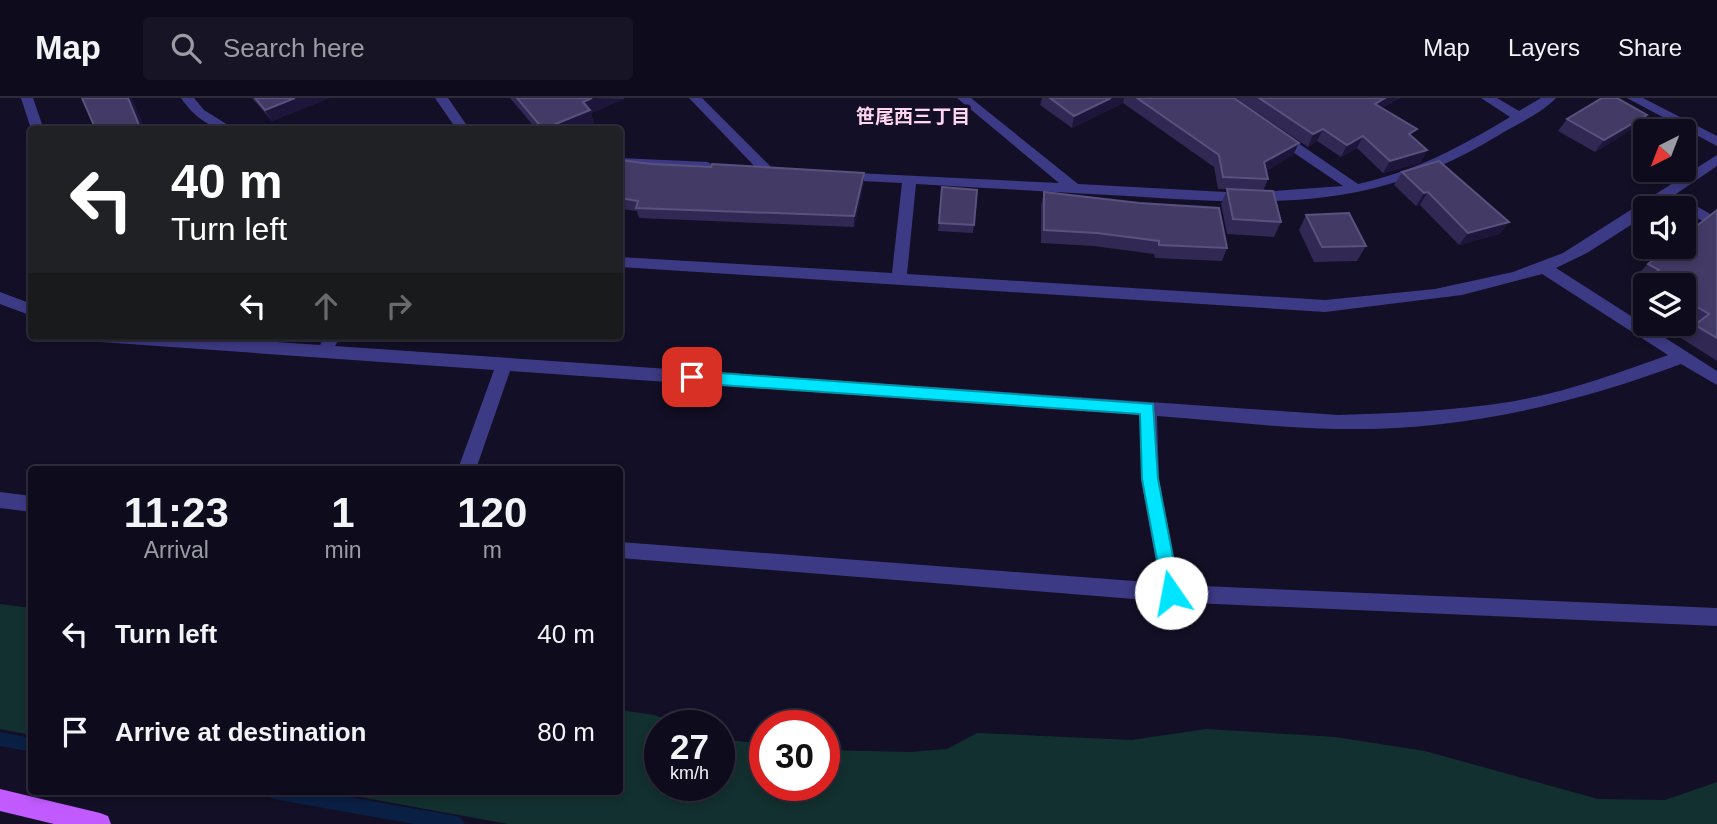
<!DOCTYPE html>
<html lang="en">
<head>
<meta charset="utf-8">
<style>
	:root { --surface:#0e0b1c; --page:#171425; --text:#f1f3f6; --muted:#9b9ba3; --line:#2e2b3b }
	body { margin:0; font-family:Arial,"Noto Sans JP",sans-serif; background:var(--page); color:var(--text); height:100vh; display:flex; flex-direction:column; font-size:26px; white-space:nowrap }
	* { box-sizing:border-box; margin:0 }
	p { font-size:23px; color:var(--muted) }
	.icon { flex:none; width:38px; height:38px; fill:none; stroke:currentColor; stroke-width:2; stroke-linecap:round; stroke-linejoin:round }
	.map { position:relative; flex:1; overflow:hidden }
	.panel { position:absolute; left:28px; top:368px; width:595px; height:329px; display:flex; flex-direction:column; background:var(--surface); border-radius:7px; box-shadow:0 4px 10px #0003,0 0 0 2px var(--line) }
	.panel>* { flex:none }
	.banner { position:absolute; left:28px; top:28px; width:595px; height:214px; border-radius:7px; box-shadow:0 4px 10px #0003,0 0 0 2px var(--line); background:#202124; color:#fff; overflow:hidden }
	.needle { width:46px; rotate:222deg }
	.tools { position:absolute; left:1633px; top:21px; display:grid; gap:14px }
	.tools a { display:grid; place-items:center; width:63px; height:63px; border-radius:7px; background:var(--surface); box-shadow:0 4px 10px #0003,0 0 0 2px var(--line); font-size:35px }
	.speed { position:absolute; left:644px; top:612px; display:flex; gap:14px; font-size:35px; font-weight:700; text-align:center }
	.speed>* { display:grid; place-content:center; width:91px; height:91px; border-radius:50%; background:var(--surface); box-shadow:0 4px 10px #0003,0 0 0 2px var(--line); line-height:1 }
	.speed small { font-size:18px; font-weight:400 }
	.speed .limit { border:10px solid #d22; background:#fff; color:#111 }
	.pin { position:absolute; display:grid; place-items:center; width:60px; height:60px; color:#fff; margin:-30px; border-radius:14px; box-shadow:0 4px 10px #0006 }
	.me { position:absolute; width:77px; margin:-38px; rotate:348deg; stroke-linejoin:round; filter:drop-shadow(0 0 5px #0008) }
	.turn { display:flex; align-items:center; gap:24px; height:147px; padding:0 28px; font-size:32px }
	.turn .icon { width:91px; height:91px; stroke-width:2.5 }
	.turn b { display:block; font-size:49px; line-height:60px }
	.lanes { display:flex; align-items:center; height:66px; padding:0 28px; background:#0003; justify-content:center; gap:35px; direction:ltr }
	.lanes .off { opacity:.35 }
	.eta { display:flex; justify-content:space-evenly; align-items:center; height:119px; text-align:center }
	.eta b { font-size:42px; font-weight:700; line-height:49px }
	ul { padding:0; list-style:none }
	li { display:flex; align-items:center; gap:21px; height:98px; padding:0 28px }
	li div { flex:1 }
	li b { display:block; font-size:26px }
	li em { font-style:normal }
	header { display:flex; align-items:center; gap:42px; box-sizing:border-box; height:98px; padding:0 35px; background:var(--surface); border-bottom:2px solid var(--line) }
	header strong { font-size:33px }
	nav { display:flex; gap:38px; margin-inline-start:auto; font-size:24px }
	.search { width:490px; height:63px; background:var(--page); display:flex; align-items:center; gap:18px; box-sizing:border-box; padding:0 24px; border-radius:7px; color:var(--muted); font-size:26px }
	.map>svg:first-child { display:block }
	.green { fill:#12302f }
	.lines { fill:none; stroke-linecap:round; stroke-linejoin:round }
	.stream { fill:#0a1f44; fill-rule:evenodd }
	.minor { fill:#3d3a85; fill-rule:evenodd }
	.major { fill:#c25bff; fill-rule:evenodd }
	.wall { fill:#312854 }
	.shaded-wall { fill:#1d163a }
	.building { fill:#433a66; stroke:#5a527e; stroke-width:2 }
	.route { fill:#00e5ff; stroke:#0095a6; stroke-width:2 }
	.labels { text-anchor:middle; stroke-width:7; stroke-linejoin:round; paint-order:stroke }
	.far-neighbourhood-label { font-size:19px; font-weight:bold; fill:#ffd6f0; stroke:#130f26 }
</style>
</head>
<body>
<header>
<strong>Map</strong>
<div class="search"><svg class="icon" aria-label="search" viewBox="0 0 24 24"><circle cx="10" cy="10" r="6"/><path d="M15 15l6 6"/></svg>Search here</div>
<nav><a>Map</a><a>Layers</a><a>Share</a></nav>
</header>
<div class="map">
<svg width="1717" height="726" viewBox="0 0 1717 726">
	<rect width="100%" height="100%" fill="#130f26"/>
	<g class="green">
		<path d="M0 506 31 510V637L0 631Z"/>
		<path d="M620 612 654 617 685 628H660V688H719V641L765 646V688H824V652L910 654 947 651 977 635 1132 642 1206 631 1335 639 1425 653 1598 701 1665 702 1717 684V726H508L327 693H620Z"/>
	</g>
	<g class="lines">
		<g class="stream">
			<path d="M0 634 32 640V654L0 648Z"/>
			<path d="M265 693H315L457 718 462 721 465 726H414L273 701 268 698Z"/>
		</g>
		<g class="minor">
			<path d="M21 0H33L44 32H32V34Z"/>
			<path d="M181 0H194L204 12 236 32C211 32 195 20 181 0Z"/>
			<path d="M435 0H448L470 32H457Z"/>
			<path d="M689 0H702L771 69V75H761Z"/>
			<path d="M957 0H971L1078 86 1244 95 1343 88 1272 40V34H1282L1358 86C1414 74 1462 48 1510 19L1481 0H1497L1519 13 1541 0H1556C1542 15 1517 26 1499 37 1374 114 1268 107 1128 98 1057 94 987 90 916 86L907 176 1325 202 1435 191 1513 174 1563 155 1717 57V68L1676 96 1717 120V131L1684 113V110L1666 103 1656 110H1645V118L1587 155 1556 170 1717 273V287L1681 266C1567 308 1460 333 1337 331 1277 330 1217 322 1157 318L1159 381 1179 487 1717 510V528L1171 504 620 460V444L1160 485 1141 381 1140 317 510 273 476 371H458L494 272 101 244 93 238H188L320 247 325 238H341L335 248 1338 317C1395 315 1452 313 1509 304 1563 295 1616 276 1668 257L1542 176 1462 197 1325 214 620 169V159L892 175 902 85 841 82 834 77 836 74 1059 85Z"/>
			<path d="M1627 0H1643L1717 38V48Z"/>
			<path d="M620 60 708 64 715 69 708 74 620 68Z"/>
			<path d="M0 194 32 206V218L0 206Z"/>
			<path d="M0 394 32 398V414L0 410Z"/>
		</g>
		<path class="major" d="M0 691 100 715 108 718 111 726H54L0 713Z"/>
	</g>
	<g class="wall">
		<path d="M252 0H329L272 23Z"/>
		<path d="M510 0H624V1L591 15 594 25 577 32H537Z"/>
		<path d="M1042 0H1234L1293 57 1266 73 1268 81 1263 93 1281 124 1274 139 1227 136 1221 106 1227 91H1218L1214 69 1123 5 1072 30 1040 7Z"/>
		<path d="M1236 0H1400L1382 10 1427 52 1420 65 1383 75 1357 50 1341 59 1317 43 1308 49Z"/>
		<path d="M1647 17 1637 28 1595 54 1558 33 1567 21Z"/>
		<path d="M620 62 651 66 864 85 854 129 639 120 637 113 620 111Z"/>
		<path d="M1402 74 1509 124 1499 136 1459 147 1420 107 1416 108 1394 87Z"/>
		<path d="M942 89 977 92 973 135 938 133Z"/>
		<path d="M1044 94 1227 150 1222 163 1155 160 1154 156 1094 148 1041 145V107Z"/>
		<path d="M1717 112V263L1681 240 1693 229 1684 223V187H1645V199L1636 194 1644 185 1634 180 1648 166Z"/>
		<path d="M1306 117 1366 148 1357 163 1314 164 1299 132Z"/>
	</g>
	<g class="shaded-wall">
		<path d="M128 0H132L146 32H141Z"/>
		<path d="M295 0H329L272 23 265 12Z"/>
		<path d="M592 0 624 1 591 15 594 25 577 32 543 31 583 4Z"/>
		<path d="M1111 0H1124L1123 5 1072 30 1074 18Z"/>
		<path d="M1385 0H1400L1368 18 1375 6Z"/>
		<path d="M1647 17 1637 28 1595 54 1604 42Z"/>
		<path d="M1323 31 1317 43 1308 49 1313 36Z"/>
		<path d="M1363 38 1357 50 1341 59 1347 47Z"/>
		<path d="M1299 45 1293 57 1259 77 1264 64Z"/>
		<path d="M1427 52 1420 65 1383 75 1390 63Z"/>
		<path d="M864 75V85L854 129V118Z"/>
		<path d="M1428 94 1420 107 1416 108 1424 95Z"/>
		<path d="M1509 124 1499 136 1459 147 1468 135Z"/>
	</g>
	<g class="building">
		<path d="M82 0H128L141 32H96Z"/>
		<path d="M255 0H295L265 12Z"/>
		<path d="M517 0H592L583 4 590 12 543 31Z"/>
		<path d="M1050 0H1111L1074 18Z"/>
		<path d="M1137 0H1234L1299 45 1264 64 1268 81 1223 79 1219 57Z"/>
		<path d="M1259 0H1385L1375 6 1417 31 1409 36 1427 52 1390 63 1363 38 1347 47 1323 31 1313 36Z"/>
		<path d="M1602 0H1617L1647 17 1604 42 1567 21Z"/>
		<path d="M620 62 651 66 711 69 712 66 864 75 854 118 636 110 638 103 620 100Z"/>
		<path d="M1439 63 1509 124 1468 135 1428 94 1424 95 1402 74Z"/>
		<path d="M942 89 977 92 974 127 939 125Z"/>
		<path d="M1227 91 1273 93 1281 124 1233 121Z"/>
		<path d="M1044 94 1139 105 1219 110 1227 150 1159 147V143L1097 135 1044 132Z"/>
		<path d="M1717 112V240L1695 227 1709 216 1684 201V187H1661L1649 180 1659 172 1648 166 1670 149H1684V138Z"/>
		<path d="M1349 115 1366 148 1322 149 1306 117Z"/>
	</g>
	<path class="route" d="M692 273 1153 306 1158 381 1180 495 1177 500H1165L1163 495 1142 381 1140 316 692 285 684 279Z"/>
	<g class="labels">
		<g class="far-neighbourhood-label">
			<text x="913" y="25">笹尾西三丁目</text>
		</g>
	</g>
</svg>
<div class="tools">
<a><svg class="needle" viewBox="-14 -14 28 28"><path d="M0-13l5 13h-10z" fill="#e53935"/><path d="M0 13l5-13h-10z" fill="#9b9ba3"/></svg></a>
<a><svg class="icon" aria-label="sound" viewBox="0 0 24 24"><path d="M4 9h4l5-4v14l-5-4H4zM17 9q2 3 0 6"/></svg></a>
<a><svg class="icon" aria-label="layers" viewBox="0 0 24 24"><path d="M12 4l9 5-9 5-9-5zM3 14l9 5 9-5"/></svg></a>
</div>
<div class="speed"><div>27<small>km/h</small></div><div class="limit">30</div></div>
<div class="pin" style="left:692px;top:279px;background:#d93025"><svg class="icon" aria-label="arrive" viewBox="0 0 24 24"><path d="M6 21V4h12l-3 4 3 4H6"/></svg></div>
<svg class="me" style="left:1171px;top:495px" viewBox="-20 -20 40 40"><circle r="19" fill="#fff"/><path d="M0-13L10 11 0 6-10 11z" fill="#00e5ff"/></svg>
<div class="banner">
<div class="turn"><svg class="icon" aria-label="left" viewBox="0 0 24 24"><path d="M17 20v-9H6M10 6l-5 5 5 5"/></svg><div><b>40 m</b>Turn left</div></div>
<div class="lanes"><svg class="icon" aria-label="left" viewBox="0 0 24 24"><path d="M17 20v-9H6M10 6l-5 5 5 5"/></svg><svg class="icon off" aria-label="ahead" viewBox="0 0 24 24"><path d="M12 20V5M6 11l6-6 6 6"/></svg><svg class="icon off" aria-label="right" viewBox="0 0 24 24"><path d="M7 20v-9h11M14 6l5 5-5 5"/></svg></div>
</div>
<section class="panel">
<div class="eta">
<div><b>11:23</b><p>Arrival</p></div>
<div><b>1</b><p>min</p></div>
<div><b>120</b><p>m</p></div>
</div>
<ul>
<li><svg class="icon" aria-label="left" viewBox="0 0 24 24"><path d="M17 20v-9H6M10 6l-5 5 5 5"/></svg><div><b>Turn left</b></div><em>40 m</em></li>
<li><svg class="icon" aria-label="arrive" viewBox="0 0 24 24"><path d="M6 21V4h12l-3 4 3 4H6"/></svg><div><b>Arrive at destination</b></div><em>80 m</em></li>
</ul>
</section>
</div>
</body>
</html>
